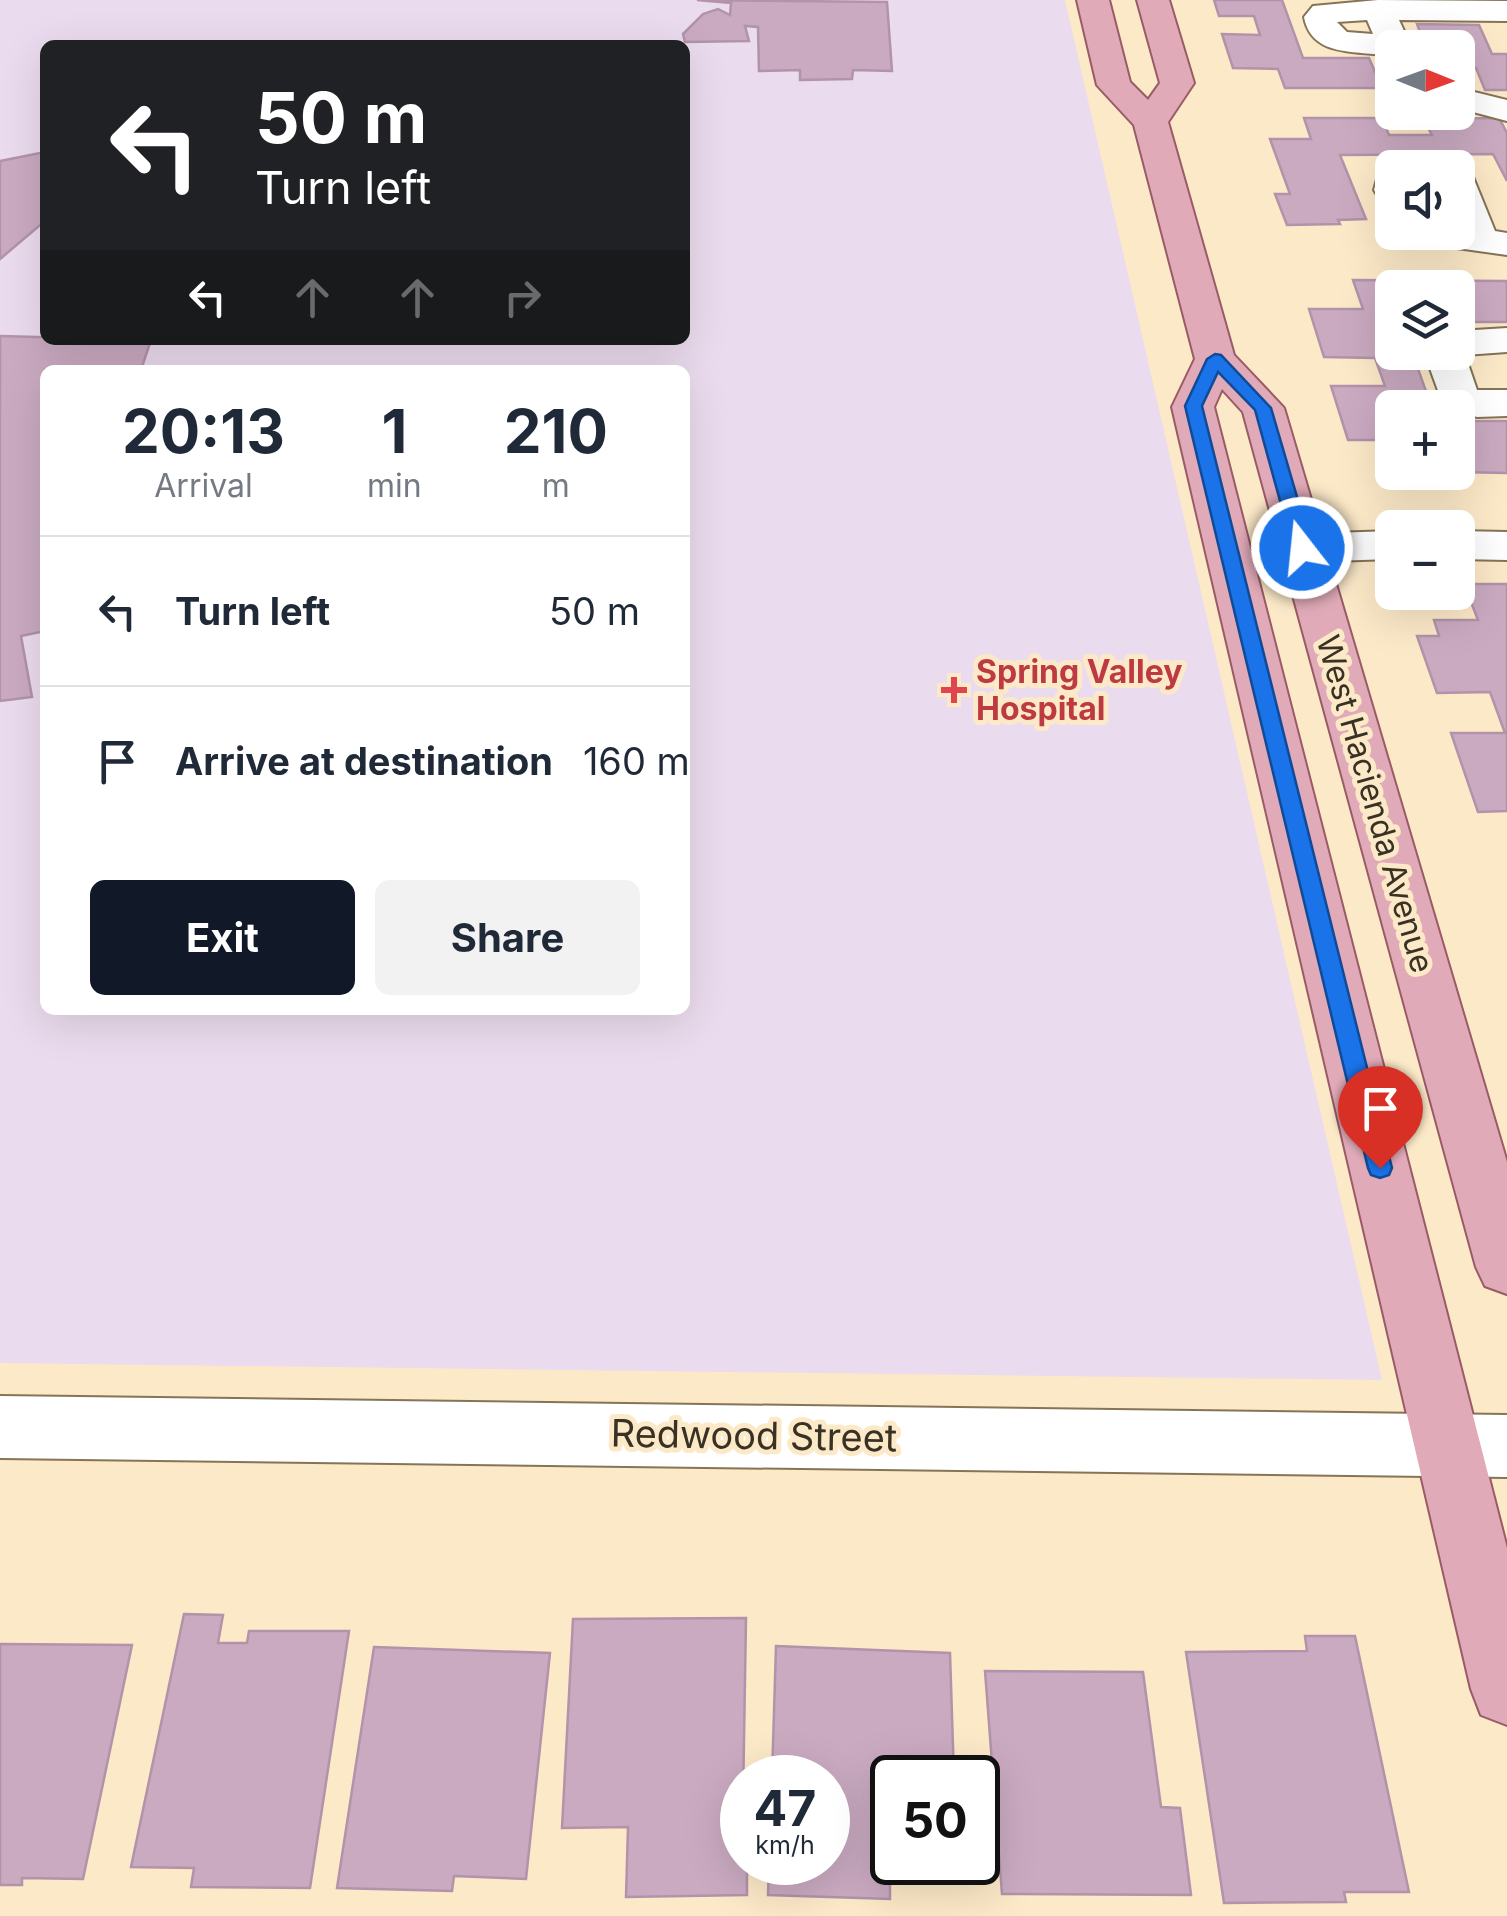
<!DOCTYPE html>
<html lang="en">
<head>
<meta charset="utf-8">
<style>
	:root { --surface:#fff; --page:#f2f2f3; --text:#1f2937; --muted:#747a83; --line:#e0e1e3; --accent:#111827 }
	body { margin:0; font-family:Inter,sans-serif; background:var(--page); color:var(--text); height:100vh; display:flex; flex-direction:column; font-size:38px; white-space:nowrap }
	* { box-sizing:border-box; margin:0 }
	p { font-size:32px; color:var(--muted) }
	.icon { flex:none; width:55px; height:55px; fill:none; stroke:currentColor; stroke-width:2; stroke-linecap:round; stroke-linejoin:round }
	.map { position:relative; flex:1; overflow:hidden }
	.sheet { position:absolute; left:40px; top:365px; width:650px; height:650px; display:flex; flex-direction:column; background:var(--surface); border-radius:15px; box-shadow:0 10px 40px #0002 }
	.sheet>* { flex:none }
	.guide { position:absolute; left:40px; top:40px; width:650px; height:305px; border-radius:15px; box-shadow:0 10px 40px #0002; background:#202124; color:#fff; overflow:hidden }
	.needle { width:65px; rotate:91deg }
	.buttons { position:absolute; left:1375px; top:30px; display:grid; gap:20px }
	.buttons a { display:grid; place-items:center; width:100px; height:100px; border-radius:15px; background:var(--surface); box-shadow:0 10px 40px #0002; font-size:50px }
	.speed { position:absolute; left:720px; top:1755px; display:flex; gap:20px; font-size:50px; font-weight:700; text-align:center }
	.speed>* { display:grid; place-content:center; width:130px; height:130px; border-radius:50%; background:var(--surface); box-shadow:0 10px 40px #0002; line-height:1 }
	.speed small { font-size:25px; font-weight:400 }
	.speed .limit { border:5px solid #111; border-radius:15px; background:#fff; color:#111 }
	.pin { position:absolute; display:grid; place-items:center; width:85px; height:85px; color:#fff; margin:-102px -42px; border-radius:50% 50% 50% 0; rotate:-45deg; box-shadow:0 0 10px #0007 }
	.pin .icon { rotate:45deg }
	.me { position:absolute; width:110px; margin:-55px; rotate:344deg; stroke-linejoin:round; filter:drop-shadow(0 0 8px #0008) }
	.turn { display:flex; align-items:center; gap:35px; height:210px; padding:0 50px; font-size:45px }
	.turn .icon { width:130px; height:130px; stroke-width:2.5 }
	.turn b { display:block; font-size:70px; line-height:85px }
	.lanes { display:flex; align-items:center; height:95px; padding:0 50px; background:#0003; justify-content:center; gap:50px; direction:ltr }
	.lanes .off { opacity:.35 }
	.eta { display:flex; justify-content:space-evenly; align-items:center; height:170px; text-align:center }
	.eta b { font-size:60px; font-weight:700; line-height:70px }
	.primary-button { display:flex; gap:20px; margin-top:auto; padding:20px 50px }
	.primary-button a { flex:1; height:115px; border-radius:15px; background:var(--accent); color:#fff; font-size:40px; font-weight:700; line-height:115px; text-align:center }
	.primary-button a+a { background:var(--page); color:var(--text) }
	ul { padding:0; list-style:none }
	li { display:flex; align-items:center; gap:30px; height:150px; padding:0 50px; border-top:2px solid var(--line) }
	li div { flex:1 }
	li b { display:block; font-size:38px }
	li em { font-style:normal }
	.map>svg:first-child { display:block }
	.medical { fill:#ebdbee; fill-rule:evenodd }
	.building { fill:#caaac1; stroke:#b293a9; stroke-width:2.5 }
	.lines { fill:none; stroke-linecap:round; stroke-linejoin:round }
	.minor-casing { stroke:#857456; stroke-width:4 }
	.major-casing { stroke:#995b66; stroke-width:4 }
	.minor { fill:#fff; fill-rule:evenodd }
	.major { fill:#e1aab8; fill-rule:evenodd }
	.route { fill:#1a73e8; stroke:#114b97; stroke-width:2.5 }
	.health-dot { fill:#e0444e; stroke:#fce9c8; stroke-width:4 }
	.labels { text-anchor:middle; stroke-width:10; stroke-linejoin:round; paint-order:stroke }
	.health-label { font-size:32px; font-weight:bold; fill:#be3a42; stroke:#fce9c8; text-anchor:start }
	.street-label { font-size:32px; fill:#383124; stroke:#fce9c8 }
	.near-street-label { font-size:38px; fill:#383124; stroke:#fce9c8 }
</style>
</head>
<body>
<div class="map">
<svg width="1507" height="1916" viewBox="0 0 1507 1916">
	<rect width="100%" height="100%" fill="#fce9c8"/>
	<path class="medical" d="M0 0H1065L1382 1380 0 1363ZM45 45H685V340H45ZM45 370H685V1010H45Z"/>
	<g class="building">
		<path d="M697 0 887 2 892 71 853 70 852 79 800 80V70L759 71 758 27 745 26 749 41 685 42 683 34 703 14 718 9 730 15 731 3Z"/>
		<path d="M1214 0H1282L1303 58H1369L1382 88H1285L1278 69 1233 68 1222 34 1260 35 1254 16H1219Z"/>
		<path d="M1417 24 1479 25 1492 54H1507V90H1485L1476 68H1458V48H1426Z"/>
		<path d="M1304 118H1382L1389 135H1432L1423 119 1499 118 1507 133V181L1493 154 1340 155 1366 219 1338 220 1340 224 1287 225 1275 194H1290L1270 139H1311Z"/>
		<path d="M45 152V221L0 259V161Z"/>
		<path d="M1353 280 1507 281V322H1458V288H1392V352H1412L1432 408H1392V440H1348L1331 386H1385L1375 358 1324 357 1309 309H1363Z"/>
		<path d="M0 336 151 340 141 370H45V631L21 636 32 697 0 701Z"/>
		<path d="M1458 421H1507V473L1458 472Z"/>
		<path d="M1464 584H1507V811L1478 812 1451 733H1505L1490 692 1437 693 1417 636H1439L1434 620H1478Z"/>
		<path d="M184 1614 223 1615 218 1643H247L249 1631H349L310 1888 191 1887 194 1868 131 1867Z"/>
		<path d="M746 1618 742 1862H747V1895L626 1897 628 1827 562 1828 573 1619Z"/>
		<path d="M1305 1636H1355L1409 1892H1344L1346 1902 1224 1903 1186 1652 1307 1651Z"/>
		<path d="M0 1644 132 1645 83 1879 22 1878V1885H0Z"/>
		<path d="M776 1646 950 1653 954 1778H892V1862H956V1869L890 1866V1899L768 1895 769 1862H828V1778H772Z"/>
		<path d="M374 1647 550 1653 526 1879 454 1876 452 1891 337 1888Z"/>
		<path d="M985 1671 1143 1672 1161 1807 1180 1808 1191 1895 1002 1894Z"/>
	</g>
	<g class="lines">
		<defs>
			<g id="minor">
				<path d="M1378 0 1507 1V21L1399 20 1412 48H1392V57C1361 49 1312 60 1304 17L1313 6ZM1367 20 1373 34 1347 32 1337 22Z"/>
				<path d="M1458 88 1507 100V121L1458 108Z"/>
				<path d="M1392 169V201L1379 198 1374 190 1379 172Z"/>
				<path d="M1458 169 1471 172 1495 231 1507 233V255L1421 243 1408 240 1403 232H1458Z"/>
				<path d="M1507 328V352L1465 355 1477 390H1507V416L1477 417 1458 411V408L1444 407 1424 352H1458V331Z"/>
				<path d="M1392 531V559L1302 562 1286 558 1279 548 1286 538 1302 534Z"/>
				<path d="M1458 531 1507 532V560L1458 559Z"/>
				<path d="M0 1396 1507 1415V1477L0 1458Z"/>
			</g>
			<path id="major" d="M1077 0H1109L1130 82 1148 100 1160 83 1137 0H1169L1194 83 1168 122 1234 355 1284 408 1507 1162V1294L1485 1286 1476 1267 1243 412 1222 389 1214 407 1507 1548V1725L1481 1715 1471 1689 1172 407 1195 359 1134 125 1097 85Z"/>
		</defs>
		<use href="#minor" class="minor-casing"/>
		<use href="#major" class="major-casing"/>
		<use href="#minor" class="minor"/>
		<use href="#major" class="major"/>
	</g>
	<path class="route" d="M1215 354 1221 355 1271 408 1312 548 1302 554 1293 548 1255 410 1218 372 1202 406 1392 1168 1389 1175 1380 1178 1371 1175 1368 1168 1185 406 1207 359Z"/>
	<path class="health-dot" d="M949 675h10v10h10v10h-10v10h-10v-10h-10v-10h10z"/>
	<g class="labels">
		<g class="health-label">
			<text x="976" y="683">Spring Valley<tspan x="976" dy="37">Hospital</tspan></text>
		</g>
		<g class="street-label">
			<text transform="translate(1375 804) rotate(74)" y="11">West Hacienda Avenue</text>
		</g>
		<g class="near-street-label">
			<text transform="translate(754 1436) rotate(1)" y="13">Redwood Street</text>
		</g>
	</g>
</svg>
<div class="buttons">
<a><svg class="needle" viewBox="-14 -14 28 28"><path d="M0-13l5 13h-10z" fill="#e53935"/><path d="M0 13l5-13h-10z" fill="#747a83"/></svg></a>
<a><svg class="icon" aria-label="sound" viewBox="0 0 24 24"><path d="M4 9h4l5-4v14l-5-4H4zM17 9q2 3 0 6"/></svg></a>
<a><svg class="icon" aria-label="layers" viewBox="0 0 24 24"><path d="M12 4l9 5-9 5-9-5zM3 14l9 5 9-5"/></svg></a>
<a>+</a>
<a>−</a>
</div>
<div class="speed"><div>47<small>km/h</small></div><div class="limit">50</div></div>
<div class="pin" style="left:1380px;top:1168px;background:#d93025"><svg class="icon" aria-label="arrive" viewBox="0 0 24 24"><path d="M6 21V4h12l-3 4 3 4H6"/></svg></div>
<svg class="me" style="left:1302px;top:548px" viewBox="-20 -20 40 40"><circle r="17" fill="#1a73e8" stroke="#fff" stroke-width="3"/><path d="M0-11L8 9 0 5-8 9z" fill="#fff"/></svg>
<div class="guide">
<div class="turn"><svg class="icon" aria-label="left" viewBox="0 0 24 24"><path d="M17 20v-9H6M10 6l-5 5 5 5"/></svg><div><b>50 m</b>Turn left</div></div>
<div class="lanes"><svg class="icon" aria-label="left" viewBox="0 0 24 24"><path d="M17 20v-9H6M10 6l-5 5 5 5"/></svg><svg class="icon off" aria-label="ahead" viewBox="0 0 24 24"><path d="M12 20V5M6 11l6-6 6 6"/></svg><svg class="icon off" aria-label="ahead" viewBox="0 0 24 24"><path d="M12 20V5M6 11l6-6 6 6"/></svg><svg class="icon off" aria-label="right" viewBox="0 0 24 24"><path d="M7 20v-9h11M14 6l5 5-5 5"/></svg></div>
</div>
<section class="sheet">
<div class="eta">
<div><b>20:13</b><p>Arrival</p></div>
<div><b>1</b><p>min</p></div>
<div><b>210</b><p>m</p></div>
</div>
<ul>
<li><svg class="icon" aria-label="left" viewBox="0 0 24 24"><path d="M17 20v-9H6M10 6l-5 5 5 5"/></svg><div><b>Turn left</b></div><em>50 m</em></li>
<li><svg class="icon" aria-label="arrive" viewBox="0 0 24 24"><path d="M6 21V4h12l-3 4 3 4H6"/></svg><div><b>Arrive at destination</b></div><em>160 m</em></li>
</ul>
<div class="primary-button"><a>Exit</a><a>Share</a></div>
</section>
</div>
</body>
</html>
